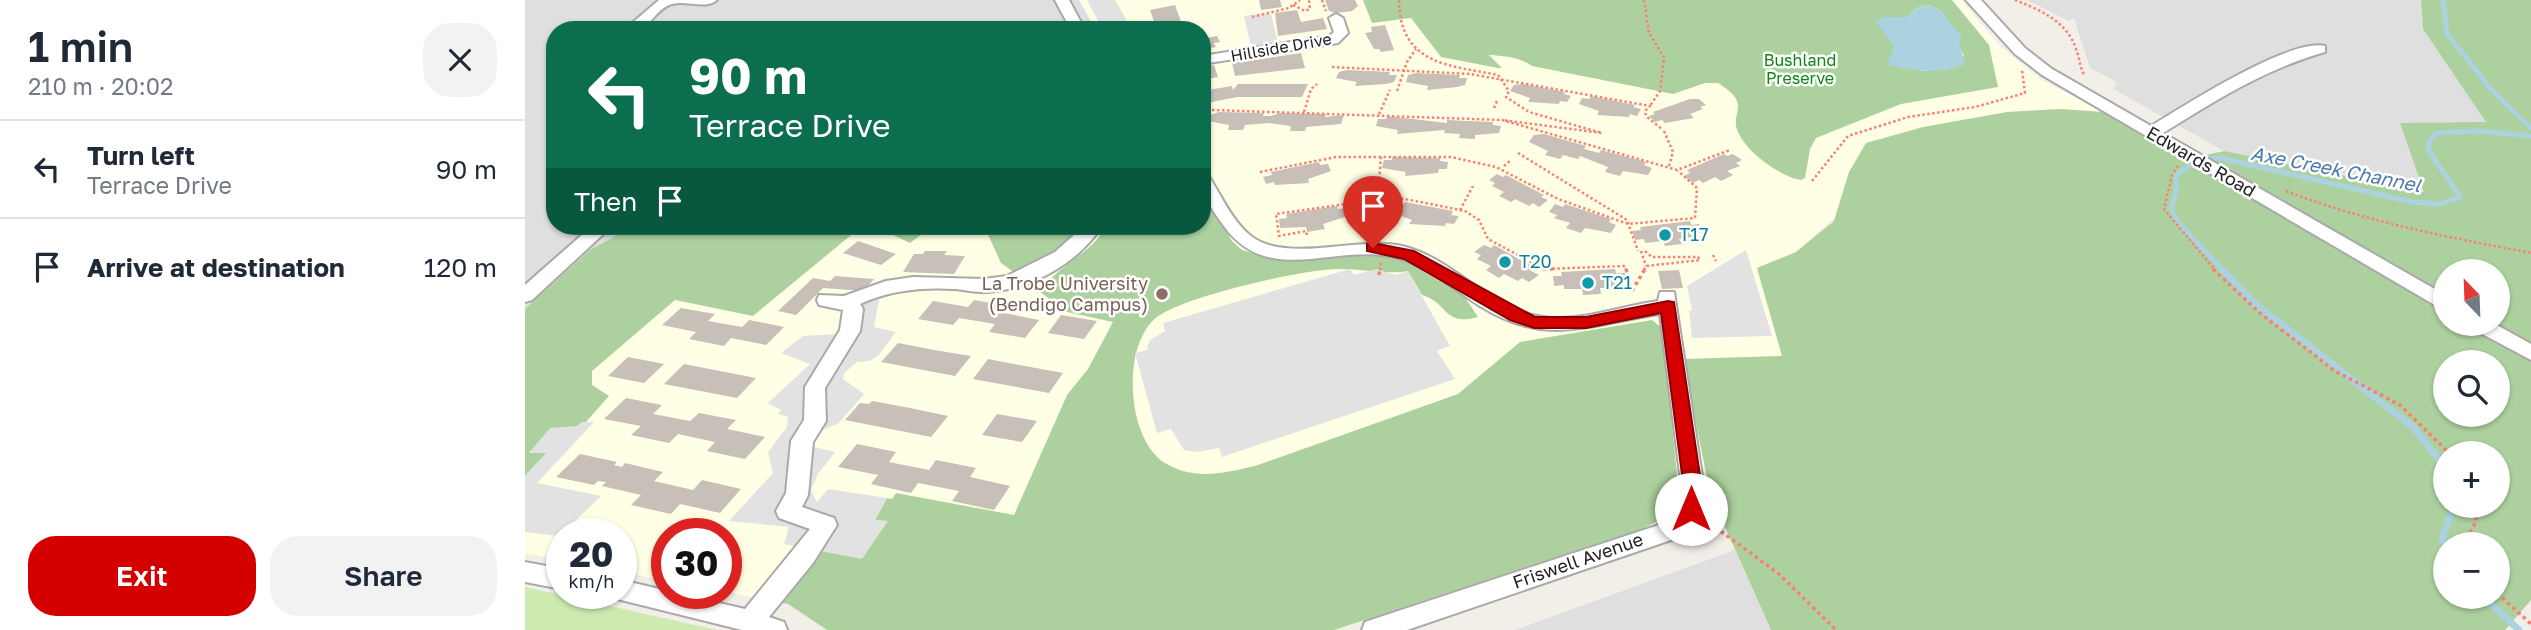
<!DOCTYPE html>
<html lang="en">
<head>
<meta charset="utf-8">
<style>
	:root { --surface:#fff; --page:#f2f2f3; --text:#1f2937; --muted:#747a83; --line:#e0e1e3; --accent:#d40000 }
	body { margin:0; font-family:"Golos Text",sans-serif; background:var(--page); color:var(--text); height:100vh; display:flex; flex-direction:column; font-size:26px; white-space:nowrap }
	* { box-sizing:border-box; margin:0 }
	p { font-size:23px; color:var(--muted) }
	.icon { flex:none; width:38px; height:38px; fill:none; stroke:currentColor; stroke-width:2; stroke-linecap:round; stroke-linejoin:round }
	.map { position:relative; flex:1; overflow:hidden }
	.panel { display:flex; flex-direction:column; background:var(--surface); width:525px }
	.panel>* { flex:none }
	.hud { position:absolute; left:21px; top:21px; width:665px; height:214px; border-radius:28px; box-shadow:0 2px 5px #0004; background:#0b6e4f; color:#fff; overflow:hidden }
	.needle { width:46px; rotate:337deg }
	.buttons { position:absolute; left:1908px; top:259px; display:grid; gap:14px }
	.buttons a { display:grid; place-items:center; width:77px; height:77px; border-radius:50%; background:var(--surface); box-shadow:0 2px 5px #0004; font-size:35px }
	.speed { position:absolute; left:21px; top:518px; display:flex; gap:14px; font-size:35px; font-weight:700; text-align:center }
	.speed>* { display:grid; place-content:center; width:91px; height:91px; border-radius:50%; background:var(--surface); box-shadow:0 2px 5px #0004; line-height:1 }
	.speed small { font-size:18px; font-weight:400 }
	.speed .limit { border:10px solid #d22; background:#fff; color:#111 }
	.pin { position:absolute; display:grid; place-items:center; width:60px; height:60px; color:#fff; margin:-72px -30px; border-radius:50% 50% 50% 0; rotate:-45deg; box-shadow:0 0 7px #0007 }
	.pin .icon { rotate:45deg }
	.me { position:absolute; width:77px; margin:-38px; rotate:0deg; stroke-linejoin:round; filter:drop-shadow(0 0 5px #0008) }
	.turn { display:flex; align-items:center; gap:24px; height:147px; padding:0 28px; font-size:32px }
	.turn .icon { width:91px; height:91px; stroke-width:2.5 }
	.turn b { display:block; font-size:49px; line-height:60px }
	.then { display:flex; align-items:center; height:66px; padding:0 28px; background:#0003; gap:14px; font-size:26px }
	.round { display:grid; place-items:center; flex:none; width:74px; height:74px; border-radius:28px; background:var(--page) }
	.headline { display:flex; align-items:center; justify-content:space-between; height:119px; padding:0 28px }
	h1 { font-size:42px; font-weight:600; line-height:52px }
	.button { display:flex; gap:14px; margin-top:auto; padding:14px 28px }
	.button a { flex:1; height:80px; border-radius:28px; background:var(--accent); color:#fff; font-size:28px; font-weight:600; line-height:80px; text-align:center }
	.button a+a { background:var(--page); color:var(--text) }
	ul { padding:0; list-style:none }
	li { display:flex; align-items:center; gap:21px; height:98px; padding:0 28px; border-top:2px solid var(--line) }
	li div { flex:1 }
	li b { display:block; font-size:26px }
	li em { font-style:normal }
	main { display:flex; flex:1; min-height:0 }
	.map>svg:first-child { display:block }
	.residential { fill:#e0dfdf }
	.education { fill:#ffffe5 }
	.grass { fill:#cdebb0 }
	.forest { fill:#add19e; fill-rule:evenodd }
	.parking { fill:#e2e2e2 }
	.water { fill:#aad3df }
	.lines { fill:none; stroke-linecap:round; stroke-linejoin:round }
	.stream-far1 { stroke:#aad3df; stroke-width:5 }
	.stream { stroke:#aad3df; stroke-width:7 }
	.building { fill:#c7bfb8 }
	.minor-casing { stroke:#a9a9a9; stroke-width:4 }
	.path-far1 { stroke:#fa8072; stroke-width:2.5; stroke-dasharray:2.5 2.5; stroke-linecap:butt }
	.path { stroke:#fa8072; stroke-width:3.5; stroke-dasharray:3.5 3.5; stroke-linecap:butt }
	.minor { fill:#fff; fill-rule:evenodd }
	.route { fill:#d40000; stroke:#8a0000; stroke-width:2 }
	.culture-dot { fill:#0f9aa8; stroke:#fff; stroke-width:2.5 }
	.education-dot { fill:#8d6e63; stroke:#fff; stroke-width:2.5 }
	.labels { text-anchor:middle; stroke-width:5; stroke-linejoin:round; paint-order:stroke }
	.far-street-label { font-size:16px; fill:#222; stroke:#fff }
	.far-park-label { font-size:16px; fill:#0c8416; stroke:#fff }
	.street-label { font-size:18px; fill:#222; stroke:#fff }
	.culture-label { font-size:18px; fill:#0d838f; stroke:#fff; text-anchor:start }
	.education-label { font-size:18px; fill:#785e54; stroke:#fff; text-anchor:end }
	.water-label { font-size:19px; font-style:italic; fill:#4a7aab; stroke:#fff }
</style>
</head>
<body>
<main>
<section class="panel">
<div class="headline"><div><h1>1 min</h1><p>210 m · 20:02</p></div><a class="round"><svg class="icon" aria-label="close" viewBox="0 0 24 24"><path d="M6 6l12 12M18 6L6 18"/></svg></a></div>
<ul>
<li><svg class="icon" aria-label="left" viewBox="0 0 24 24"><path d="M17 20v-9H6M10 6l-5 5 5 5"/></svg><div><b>Turn left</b><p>Terrace Drive</p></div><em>90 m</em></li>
<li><svg class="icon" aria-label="arrive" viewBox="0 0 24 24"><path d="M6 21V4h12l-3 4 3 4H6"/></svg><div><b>Arrive at destination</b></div><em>120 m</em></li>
</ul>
<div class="button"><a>Exit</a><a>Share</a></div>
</section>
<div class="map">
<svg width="2006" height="630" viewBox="0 0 2006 630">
	<rect width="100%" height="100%" fill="#f2efe9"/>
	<g class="residential">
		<path d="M0 0H554L571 30H30V226H170L0 320Z"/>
		<path d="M1502 0H1896L1898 29 1962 123 1899 192 1699 151 1588 89 1592 82 1565 68 1549 18 1544 21Z"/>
		<path d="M1210 550 1246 630H990Z"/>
	</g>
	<path class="education" d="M554 0H1436L1476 47 1516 80 1579 112 1534 109 1482 112 1324 172 1310 217 1271 252 1232 268 1257 356 1185 493 1188 502 1117 529 809 630H302L263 604 201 592V534H142V581L96 572V534H37V560L0 553V320L170 226H677V30H571Z"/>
	<path class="grass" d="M0 587 192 630H0Z"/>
	<g class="forest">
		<path d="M838 0H1427L1464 45 1473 87 1376 104 1291 138 1285 149 1280 178 1276 180C1256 177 1223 153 1214 134 1202 112 1230 106 1193 83H1180L1148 94 1007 66C994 57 980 56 964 55L977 68H973L916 57 886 18 847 23ZM1405 5 1417 12 1439 56 1401 71 1363 64 1369 47 1358 17H1383L1393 7Z"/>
		<path d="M1896 0H2006V600L1980 630H1246L1185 493 1158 359 1257 356 1232 268 1271 252 1309 221 1324 172 1341 143 1398 127 1482 112 1535 109 1579 112 1659 160 1699 151 1899 192 1875 123 1961 122 1898 29ZM1920 271H1972V324H1920ZM1920 362H1972V415H1920ZM1920 453H1972V506H1920ZM1920 544H1972V597H1920Z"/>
		<path d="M677 188 707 241 717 250 750 259 854 253 876 258 939 296 953 317C918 327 923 302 897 295L883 271C867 275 831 268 810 269 772 271 666 295 635 315 595 340 601 440 640 463 669 481 702 473 733 465L933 394 995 342 1127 320 1137 328 1154 493 1147 514 1117 529 809 630H302L263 604 256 603 293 551 362 521 350 520 362 498 367 499 371 493 489 515 542 395 563 369 588 322 542 312 515 292C532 265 567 254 581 226H677Z"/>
		<path d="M109 226H337L228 316 150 300 67 371V385L84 396 61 422 4 452 22 453 0 476V309L65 250Z"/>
		<path d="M349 226H408L385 243Z"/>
		<path d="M459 226H557L520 259 490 273 476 263Z"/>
	</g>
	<g class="parking">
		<path d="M562 0H590L607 30H578Z"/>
		<path d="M735 14H746L753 43 726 46 719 16Z"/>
		<path d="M1221 250 1247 336 1167 338 1164 311 1167 310 1162 286Z"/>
		<path d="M825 269 829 275 852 269 870 275 883 271 925 346 912 351 930 379 697 457 694 448 672 452 659 450 646 429 632 433 610 353 622 350 624 341 640 331 638 323Z"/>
		<path d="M355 296 349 327 371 332 353 356 344 361 332 362 319 373 318 379 339 394 314 423 298 430 289 441V447L310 452 293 474 286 490 292 502 303 489 362 498 350 520 363 521 337 559 259 544 264 527 204 521 248 473 243 452 262 427 263 417 253 414 256 410 243 403 285 364 256 353 278 336 313 334 317 325 315 313Z"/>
		<path d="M57 422H69L12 483 76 496 35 536 0 532V476L21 453H4L25 428 52 426Z"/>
	</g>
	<path class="water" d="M1405 5 1417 12 1437 37 1434 42 1440 64C1418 75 1386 71 1362 64L1369 47 1351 22 1358 17H1383L1393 7Z"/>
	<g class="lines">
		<g class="stream-far1">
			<path d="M1918 0 1922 34 1965 88 2006 128"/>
			<path d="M1678 158H1695L1887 202 1915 204 1935 197 1904 151 1903 144 1911 133 1955 131 2006 136"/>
			<path d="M1667 164 1651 175 1652 188 1646 209 1652 221 1698 270"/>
		</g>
		<g class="stream">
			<path d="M1697 269 1729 303 1888 427 1920 467"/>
			<path d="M1920 544 1917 539 1929 506"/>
			<path d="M1959 597 1994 630"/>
		</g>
	</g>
	<g class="building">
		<path d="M734 0H755L757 7 736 10Z"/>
		<path d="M800 0H830L833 6 827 11 811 13 804 11Z"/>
		<path d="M650 5 659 30H632L625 10Z"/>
		<path d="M772 10 776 22 798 18 802 29 753 36 750 13Z"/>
		<path d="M860 25 869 50 856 52 854 49H849L840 33 847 32 846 27Z"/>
		<path d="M692 36 695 42 689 43 691 47 677 50V39Z"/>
		<path d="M776 53 780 68 710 76 707 63Z"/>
		<path d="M689 65 693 77 677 80V67Z"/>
		<path d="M822 70 865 72 864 75H872L869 82 861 84 830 86 832 82 811 78 814 72Z"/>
		<path d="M891 73 935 75 934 78H942L940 85 932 87 902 90 903 86 881 82 883 75Z"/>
		<path d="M713 84H783L777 97H712L677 104V91L707 86 708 90Z"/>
		<path d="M998 84 1040 92 1039 94 1046 96 1042 102 1035 101 1034 104 1003 102 1005 98 985 91 989 85Z"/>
		<path d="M1066 96 1110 105 1108 107 1116 109 1112 116 1105 114 1104 117 1072 115 1074 111 1054 104 1057 98 1064 99Z"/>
		<path d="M1165 99H1174L1181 105 1175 107 1178 109 1165 114 1169 118 1140 123 1137 120 1130 122 1124 116 1130 114 1128 112Z"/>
		<path d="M694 112 739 113 738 116H746L755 113 801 114 800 117 819 115 816 124 781 127 780 131H765L766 126 744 123 720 125 718 130H703L704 125 683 121 685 115Z"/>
		<path d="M862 116 922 123V120L968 122V125L976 126 974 133 950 135V139L934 138 935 134 919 133 920 130 872 134 873 130 851 126 853 119H861Z"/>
		<path d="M1019 134 1061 146 1059 149 1074 153 1076 150 1121 162 1119 165 1127 168 1123 175 1098 171 1095 176 1080 172 1083 167 1055 156 1053 159 1038 155 1035 159 1020 155 1023 151 1004 142 1009 135Z"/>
		<path d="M1199 154 1202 156 1208 154 1217 160 1211 163 1215 166 1202 171 1208 175 1196 181 1190 177 1178 183 1174 180 1168 183 1159 176 1165 173 1162 170Z"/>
		<path d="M867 157 915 158V161L923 162 922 169H914L913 173 880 176 881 172 857 168 859 160H867Z"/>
		<path d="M794 162 795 165 803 164 806 171 783 179 784 183 750 185 749 182 741 184 738 177 747 175 746 172Z"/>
		<path d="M972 174 978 177 981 175 1019 195 1016 197 1023 200 1014 207 1008 203 1004 206 990 199 986 202 974 196 979 192 967 186 970 183 964 180Z"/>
		<path d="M880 202 928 211 926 215 934 216 929 224 921 223 920 226 884 224 887 220 865 212 870 204 878 205Z"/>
		<path d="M1030 204 1038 207 1040 204 1086 219 1084 222 1091 225 1086 233 1060 228 1056 233 1041 228 1045 223 1029 218 1032 215 1024 212Z"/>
		<path d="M812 206 813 209 821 208 823 216 798 224 800 229 782 232 781 227 755 228 754 219 762 218 761 214Z"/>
		<path d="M1165 221 1166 225 1174 224 1178 232 1170 233 1171 237 1154 239 1157 244 1140 246 1138 241 1120 243 1119 239 1110 240 1107 231 1116 230 1115 227Z"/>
		<path d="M333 241 371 254 356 265 318 253Z"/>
		<path d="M959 245 966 248 969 245 1010 268 1006 271 1014 275 1004 282 997 278 993 281 979 274 974 278 961 270 966 266 952 259 956 255 949 252Z"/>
		<path d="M400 251H422L419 255 440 256 429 274 378 272 389 254H398Z"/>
		<path d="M1090 269 1091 273H1100L1102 282 1093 283V287L1075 288 1076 294 1058 295 1057 289H1039V285L1029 286 1028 276H1037L1036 272Z"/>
		<path d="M1154 270 1158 288 1137 289 1133 271Z"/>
		<path d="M310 276 349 279 339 291 298 288 271 315 253 311 288 278 305 281Z"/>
		<path d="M449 300 484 306 479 313 514 320 500 338 464 332 470 324 434 318 428 325 393 319 408 301 443 307Z"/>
		<path d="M156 308 190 314 183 321 217 327 224 320 259 327 241 345 206 338 199 346 164 339 171 332 137 325Z"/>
		<path d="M536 315 572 321 559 339 523 333Z"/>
		<path d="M373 343 409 350 446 356 430 376 356 362Z"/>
		<path d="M103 357 139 364 119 383 83 376Z"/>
		<path d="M463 359 500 366 538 373 524 393 448 379Z"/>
		<path d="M159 364 231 378 212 398 139 384Z"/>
		<path d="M101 398 137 405 128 414 165 421 174 413 211 420 202 429 240 437 220 459 182 451 190 442 153 434 144 443 106 435 116 426 79 419Z"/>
		<path d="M347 401 385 408 423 416 406 437 320 420 335 403 344 404Z"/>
		<path d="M472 414 512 421 497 442 457 435Z"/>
		<path d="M332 444 371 452 364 462 404 470 411 460 451 468 445 477 485 486 469 510 427 501 434 491 393 483 386 493 346 484 353 475 313 467Z"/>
		<path d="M55 454 92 462 89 465 97 467 100 463 138 472 129 481 168 490 177 480 216 489 195 513 155 504 146 514 106 505 116 495 77 486 81 482 73 481 69 485 31 477Z"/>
	</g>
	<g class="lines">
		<defs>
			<g id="minor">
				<path d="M134 0H192C180 10 162 0 147 4 127 10 130 30 99 30Z"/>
				<path d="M530 0H544L560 30H546Z"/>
				<path d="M1441 0H1456L1500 48 1527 69 1626 126C1659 106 1764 38 1800 46V52C1740 69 1691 100 1638 133L1920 295V311L1517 75 1490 54Z"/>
				<path d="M811 14 818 18 823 33 813 43 677 64V56L804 36 809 32 804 18Z"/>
				<path d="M677 174 683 175C696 195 707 221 726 236 762 264 832 236 877 246 929 258 964 310 1018 317 1057 322 1095 306 1133 301L1135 292H1149L1178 482C1179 508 1169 527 1146 540L882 630H837L840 622 849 619 1131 526C1150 515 1156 504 1156 482L1135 314C1065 324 1022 348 955 306 929 290 903 266 873 258 810 241 742 291 696 222 684 205 677 194 677 174Z"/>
				<path d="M67 226H87L7 300 0 302V285Z"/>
				<path d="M559 226H577C553 263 507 289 463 292 452 293 441 290 430 289 398 287 365 290 335 304L338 309 335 331 300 388 301 421 288 442 283 495 277 507 309 518 312 525 288 563 244 617 259 622 262 630H217L88 598 85 593H96V580L220 609 285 529 254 518 251 511 261 493 266 441 279 420 280 387 315 330 318 310 294 305 292 300 294 295 319 296 361 281 388 277 459 279 482 276 530 252Z"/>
				<path d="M1945 324H1970L2006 344V360L1948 329Z"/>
				<path d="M0 562 37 569V589L0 582Z"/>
			</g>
		</defs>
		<use href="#minor" class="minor-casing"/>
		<g class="path-far1">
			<path d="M797 0 801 11"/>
			<path d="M874 0C875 65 923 65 973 75L984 91 981 97 1004 112 1077 133 977 120"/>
			<path d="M1119 0 1124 33 1139 57 1135 91 1125 106"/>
			<path d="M1490 0C1515 10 1542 21 1551 49 1555 58 1554 67 1560 76"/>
			<path d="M768 5 780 11 785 9 784 0"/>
			<path d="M727 17 764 8 775 0"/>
			<path d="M807 67 945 74 1125 106 1120 111 1121 116 1138 130"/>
			<path d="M872 91 882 62 891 49"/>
			<path d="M969 108 972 101"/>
			<path d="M687 110 977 120 1152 170 1205 150"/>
			<path d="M779 112 786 89 792 84"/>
			<path d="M854 114 865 90"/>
			<path d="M1139 131 1148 152 1144 166"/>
			<path d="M993 153 1102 220 1113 251"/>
			<path d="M979 166 986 160"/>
			<path d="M1653 166 1647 175 1639 209 1690 270"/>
			<path d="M735 172 811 157H926L971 167 1033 199 1103 224 1170 218 1172 188 1153 171"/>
			<path d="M1287 181 1323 136 1383 117 1450 107 1500 93 1497 70"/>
			<path d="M1761 191C1841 222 1922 237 2006 253"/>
			<path d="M853 199 856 155"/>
			<path d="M935 210 948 186"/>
			<path d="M856 223 871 198"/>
			<path d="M861 224V234"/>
			<path d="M782 235 781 231 754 236 751 214 870 197 940 211 954 220 963 239 1019 269 1100 266 1101 270"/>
			<path d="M1116 251 1121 266"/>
			<path d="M1188 255 1191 261"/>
			<path d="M855 270 856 263"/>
			<path d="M1119 270 1121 266 1175 260 1173 257H1127L1120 251"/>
		</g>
		<g class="path">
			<path d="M1018 269H1029"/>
			<path d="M1101 269 1107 291"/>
			<path d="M1688 269 1736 314 1810 371 1875 405 1924 453"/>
			<path d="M854 275 855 269"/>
			<path d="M1107 291 1120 269"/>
			<path d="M1179 519 1254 574 1311 630"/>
			<path d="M1937 544 1949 526 1954 506"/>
			<path d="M1972 593 2006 624"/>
		</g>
		<use href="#minor" class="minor"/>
	</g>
	<path class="route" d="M848 243 889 251 1010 317H1061L1143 301 1149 302 1176 482 1172 515H1159L1156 509 1158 482 1136 313 1061 328H1009L985 320 879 259 842 251V244Z"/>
	<g class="culture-dot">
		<circle cx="1140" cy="235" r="7"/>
		<circle cx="980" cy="262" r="7"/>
		<circle cx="1063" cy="283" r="7"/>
	</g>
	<circle class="education-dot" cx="637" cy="294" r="7"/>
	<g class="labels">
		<g class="far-street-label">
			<text transform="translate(756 47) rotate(-10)" y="6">Hillside Drive</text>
		</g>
		<g class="far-park-label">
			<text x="1275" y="66">Bushland<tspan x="1275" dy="18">Preserve</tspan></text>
		</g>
		<g class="street-label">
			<text transform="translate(1676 162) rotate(30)" y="6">Edwards Road</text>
			<text transform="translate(1053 561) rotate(-19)" y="6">Friswell Avenue</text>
		</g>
		<g class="culture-label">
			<text x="1154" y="241">T17</text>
			<text x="994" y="268">T20</text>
			<text x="1077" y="289">T21</text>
		</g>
		<g class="education-label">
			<text x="623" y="290">La Trobe University<tspan x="623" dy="21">(Bendigo Campus)</tspan></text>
		</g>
		<g class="water-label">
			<text transform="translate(1811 169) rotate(11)" y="7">Axe Creek Channel</text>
		</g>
	</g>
</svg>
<div class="buttons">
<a><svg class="needle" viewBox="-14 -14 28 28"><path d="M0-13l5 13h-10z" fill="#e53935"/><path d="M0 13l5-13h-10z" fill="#747a83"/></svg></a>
<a><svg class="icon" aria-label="search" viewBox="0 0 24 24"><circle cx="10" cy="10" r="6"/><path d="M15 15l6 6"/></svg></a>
<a>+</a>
<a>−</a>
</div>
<div class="speed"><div>20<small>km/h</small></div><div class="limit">30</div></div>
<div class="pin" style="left:848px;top:248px;background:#d93025"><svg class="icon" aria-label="arrive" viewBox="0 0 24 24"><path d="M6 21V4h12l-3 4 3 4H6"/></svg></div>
<svg class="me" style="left:1166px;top:509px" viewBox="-20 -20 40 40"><circle r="19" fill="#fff"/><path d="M0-13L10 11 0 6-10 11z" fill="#d40000"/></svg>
<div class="hud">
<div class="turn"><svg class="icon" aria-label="left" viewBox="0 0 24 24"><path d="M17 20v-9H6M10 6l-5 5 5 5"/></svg><div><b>90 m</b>Terrace Drive</div></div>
<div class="then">Then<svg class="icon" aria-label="arrive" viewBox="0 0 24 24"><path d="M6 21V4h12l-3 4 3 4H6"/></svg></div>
</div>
</div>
</main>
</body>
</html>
